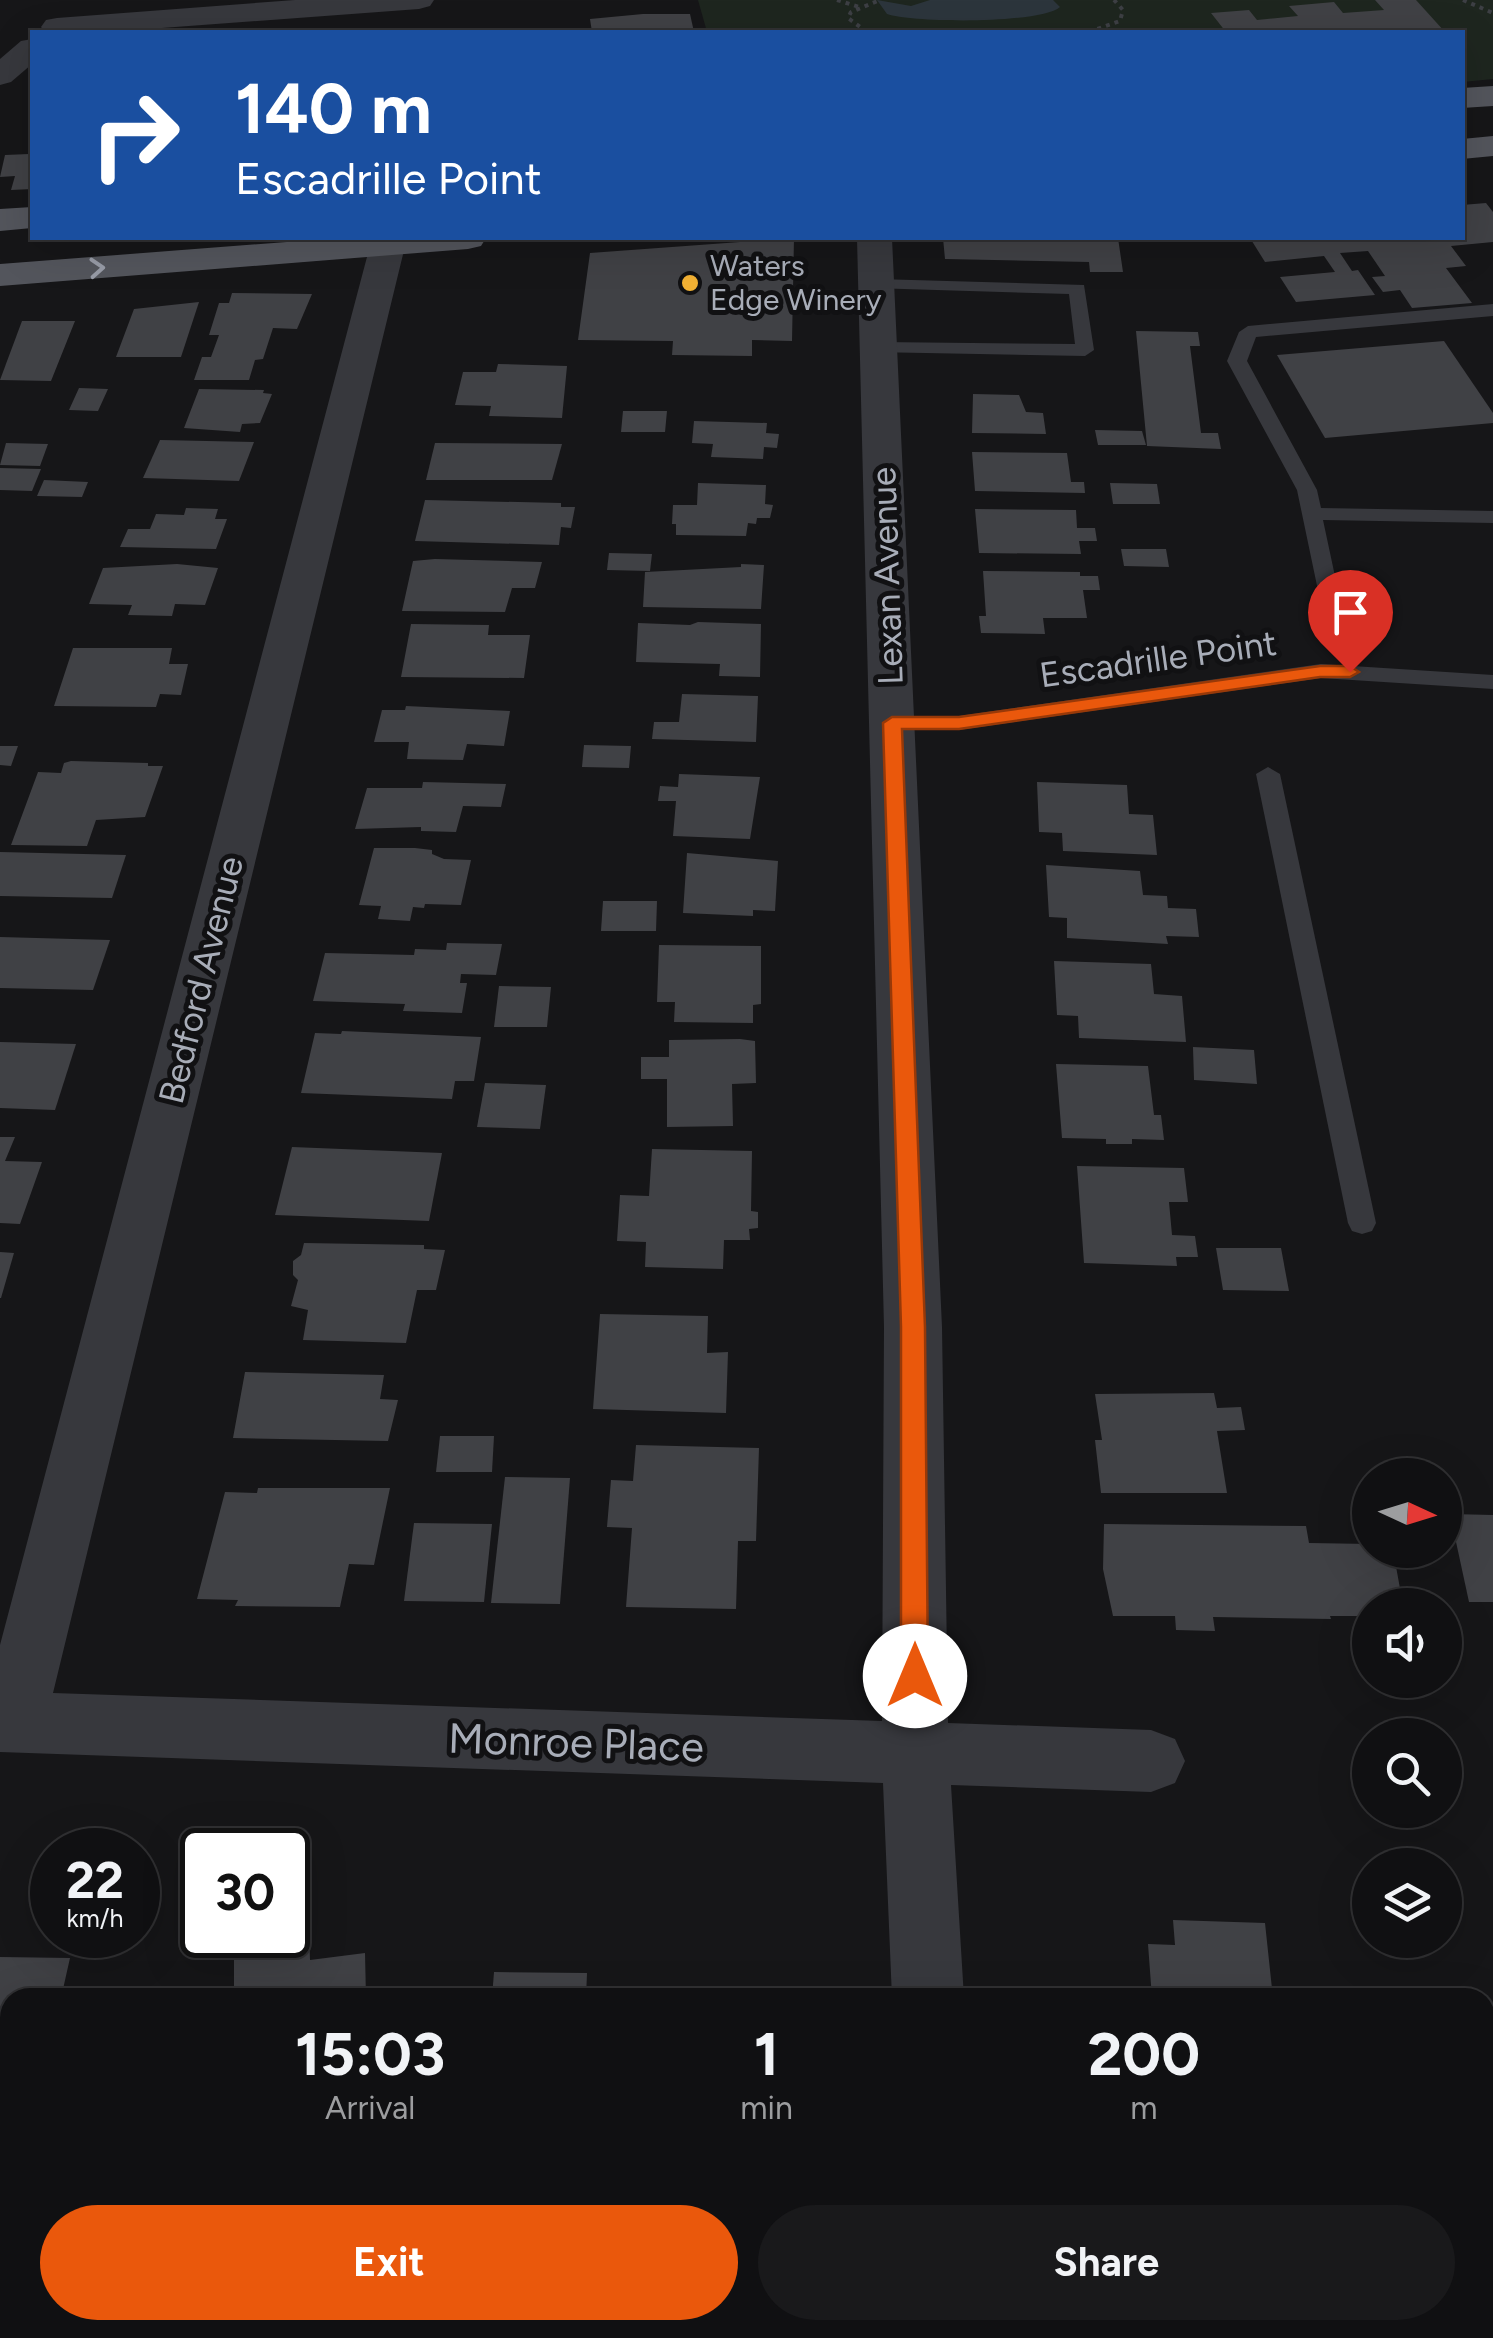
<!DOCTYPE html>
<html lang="en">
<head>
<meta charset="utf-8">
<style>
	:root { --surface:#101012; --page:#19191b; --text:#f1f3f6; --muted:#9c9d9f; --line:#303032; --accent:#ea580c }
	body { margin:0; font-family:Figtree,sans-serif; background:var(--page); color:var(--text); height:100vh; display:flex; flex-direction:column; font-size:38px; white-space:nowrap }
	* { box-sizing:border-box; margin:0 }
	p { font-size:32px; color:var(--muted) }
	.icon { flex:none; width:55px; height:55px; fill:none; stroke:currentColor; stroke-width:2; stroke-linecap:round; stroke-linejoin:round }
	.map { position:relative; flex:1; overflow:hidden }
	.side { position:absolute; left:0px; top:1988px; width:1495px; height:352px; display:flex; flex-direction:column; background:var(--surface); border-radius:30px 30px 0 0; box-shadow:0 10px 40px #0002,0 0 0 2px var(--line) }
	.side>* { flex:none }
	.guide { position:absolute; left:30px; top:30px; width:1435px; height:210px; border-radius:0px; box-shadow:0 10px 40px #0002,0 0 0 2px var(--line); background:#1a4fa0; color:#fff; overflow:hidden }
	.needle { width:65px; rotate:94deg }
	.tools { position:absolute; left:1352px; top:1458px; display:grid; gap:20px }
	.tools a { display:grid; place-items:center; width:110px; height:110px; border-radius:50%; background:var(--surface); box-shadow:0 10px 40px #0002,0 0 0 2px var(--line); font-size:50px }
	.speed { position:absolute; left:30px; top:1828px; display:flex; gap:20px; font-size:50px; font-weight:700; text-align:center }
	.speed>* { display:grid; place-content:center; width:130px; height:130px; border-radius:50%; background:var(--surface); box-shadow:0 10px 40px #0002,0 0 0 2px var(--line); line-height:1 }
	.speed small { font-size:25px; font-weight:400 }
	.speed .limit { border:5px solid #111; border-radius:15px; background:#fff; color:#111 }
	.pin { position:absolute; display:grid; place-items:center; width:85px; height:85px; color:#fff; margin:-102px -42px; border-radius:50% 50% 50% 0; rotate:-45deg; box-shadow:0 0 10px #0007 }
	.pin .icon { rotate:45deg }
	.me { position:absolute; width:110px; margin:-55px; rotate:0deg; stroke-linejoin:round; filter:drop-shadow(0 0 8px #0008) }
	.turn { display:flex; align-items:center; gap:35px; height:210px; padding:0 40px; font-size:45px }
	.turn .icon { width:130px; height:130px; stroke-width:2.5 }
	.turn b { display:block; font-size:70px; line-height:85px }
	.eta { display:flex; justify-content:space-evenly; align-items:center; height:170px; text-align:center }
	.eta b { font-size:60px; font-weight:700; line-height:70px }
	.cta { display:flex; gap:20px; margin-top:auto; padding:20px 40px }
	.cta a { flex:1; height:115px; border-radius:60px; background:var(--accent); color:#fff; font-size:40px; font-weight:700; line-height:115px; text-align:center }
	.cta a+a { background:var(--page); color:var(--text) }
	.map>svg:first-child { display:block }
	.green { fill:#1e261f }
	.water { fill:#2c353c }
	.building { fill:#404145 }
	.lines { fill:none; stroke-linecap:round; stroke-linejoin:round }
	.path { stroke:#3d3f44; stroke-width:4; stroke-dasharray:4 5; stroke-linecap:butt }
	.service { fill:#37383d; fill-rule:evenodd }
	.minor { fill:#37383d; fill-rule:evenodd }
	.primary { fill:#53555c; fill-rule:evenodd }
	.oneway { stroke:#979ba6 }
	.route { fill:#ea580c; stroke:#983908; stroke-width:2.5 }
	.poi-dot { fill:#f2b134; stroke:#111113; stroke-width:4 }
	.labels { text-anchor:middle; stroke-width:10; stroke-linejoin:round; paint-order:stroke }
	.far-poi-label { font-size:30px; fill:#a8adb8; stroke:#111113; text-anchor:start }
	.street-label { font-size:35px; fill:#a8adb8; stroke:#111113 }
	.near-street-label { font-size:42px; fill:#a8adb8; stroke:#111113 }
</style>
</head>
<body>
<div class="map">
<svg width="1493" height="2338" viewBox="0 0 1493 2338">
	<rect width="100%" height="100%" fill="#161618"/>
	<path class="green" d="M698 0H1493V79L1463 82 1462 32H707Z"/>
	<path class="water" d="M877 0 911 6 930 0H1053L1060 7C1041 24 914 23 887 14Z"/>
	<g class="building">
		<path d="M1375 0H1416L1445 32H1226L1211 13 1249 10 1257 20 1298 16 1289 6 1334 2 1343 13 1384 10Z"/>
		<path d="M643 14H690L694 32H592L590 19Z"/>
		<path d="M32 145V189L11 190 15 176 0 177 5 155 29 154Z"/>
		<path d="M1486 203 1493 212V242L1451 246 1466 266 1446 268 1472 303 1412 308 1400 290 1383 292 1372 277 1385 276 1368 251 1340 253 1352 271 1358 270 1375 295 1296 302 1280 277 1335 272 1324 256 1265 262 1250 238H1462V205Z"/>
		<path d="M794 238 792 341 752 340V356L672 355 673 341 578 340 590 253Z"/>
		<path d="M943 238H1118L1123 272H1090L1089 262 945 259Z"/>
		<path d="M232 293 312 294 297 329 273 328 263 359 255 360 249 380H194L202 357H211L219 335H209L219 303H229Z"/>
		<path d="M199 302 181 357H116L134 309Z"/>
		<path d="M22 321H75L51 381 0 380Z"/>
		<path d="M1136 331 1198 332 1200 346H1190L1201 433H1218L1221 449 1147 446Z"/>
		<path d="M1444 341 1493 413V423L1325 438 1277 355Z"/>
		<path d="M498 364 567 366 562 418 489 416 491 406 455 405 463 372H496Z"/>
		<path d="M79 388 108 389 98 411 69 410Z"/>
		<path d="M199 389 264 390 263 393 272 394 260 423 242 424 240 432 184 428Z"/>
		<path d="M973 394 1019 395 1026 412 1043 413 1046 434 972 433Z"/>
		<path d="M623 411H667L665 432H621Z"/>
		<path d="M694 421 767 423 766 433 779 434 777 448 764 447 763 459 711 457 713 444 692 443Z"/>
		<path d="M1095 430 1142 431 1146 445H1098Z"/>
		<path d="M160 440 254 442 239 481 143 478Z"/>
		<path d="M6 443 48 444 40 466 0 465Z"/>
		<path d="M435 443 562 444 552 480H426Z"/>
		<path d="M972 452 1067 453 1071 482H1084L1085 493 975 491Z"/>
		<path d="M0 468 41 469 32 491 0 490Z"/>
		<path d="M44 480 88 482 82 497 37 496Z"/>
		<path d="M698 483 766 485 765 504 773 505 770 518H757L756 524 748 523 746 536 676 535V524H672L673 505H697Z"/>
		<path d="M1110 483 1157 484 1160 504H1113Z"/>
		<path d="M425 500 561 503V507H575L571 528 561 527 559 545 415 541Z"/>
		<path d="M186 508 218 509 215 519H227L216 549 120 547 128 529H150L156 514 184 515Z"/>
		<path d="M975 509 1076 510 1077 528H1095L1097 541H1079L1081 554 979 553Z"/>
		<path d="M1121 549H1166L1169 567 1124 566Z"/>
		<path d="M609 553 652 554 650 571 607 570Z"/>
		<path d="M435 559 542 562 535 588H512L505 612 402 611 413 561Z"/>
		<path d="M177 564 218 568 205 605 175 604 172 616 128 615 132 605 89 604 103 568Z"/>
		<path d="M741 564 764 565 761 609 643 607 645 572 741 567Z"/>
		<path d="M983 571 1080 572V576H1098L1100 590H1083L1087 618H1043L1045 634 981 633 979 616H986Z"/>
		<path d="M698 622 761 624 760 677 719 676 720 664 636 662 638 623 690 625Z"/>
		<path d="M411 624 489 625 488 635H530L524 678 401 677Z"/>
		<path d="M73 648H172L169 664H188L181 695 160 694 156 707 54 706Z"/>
		<path d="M682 694 758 696 756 742 652 739 654 722H679Z"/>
		<path d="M406 706 510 711 504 746 467 744 463 760 407 759 409 742H374L382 710H405Z"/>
		<path d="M584 745 631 746 629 768 582 767Z"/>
		<path d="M0 746H18L11 766 0 765Z"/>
		<path d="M71 761 148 763V766H163L145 817 96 820 87 846 11 845 38 772 61 773 64 763Z"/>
		<path d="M679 774 760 777 750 839 673 836 676 801H658L660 786 678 787Z"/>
		<path d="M423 782 506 784 501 807 463 806 456 832 421 831V827L355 829 367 788H422Z"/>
		<path d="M1037 782 1127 785 1129 814 1153 815 1157 855 1063 851 1062 833 1039 832Z"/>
		<path d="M374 848H415L432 850V854L444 859 471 860 461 905 425 904 424 908 413 907 410 921 378 919 381 906 359 905Z"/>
		<path d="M0 852 126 855 112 898 0 896Z"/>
		<path d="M687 853 778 861 775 911 753 910V916L683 913Z"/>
		<path d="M1046 865 1140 871 1143 895 1167 896 1168 908 1196 909 1199 937 1166 936 1168 944 1067 938V918L1049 917Z"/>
		<path d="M603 901H657L656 931H601Z"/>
		<path d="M0 937 110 940 93 990 0 988Z"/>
		<path d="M447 943 502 944 496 975 461 974 460 983H467L462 1013 403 1011 405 1004 313 1001 325 953 414 955 415 949 446 950Z"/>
		<path d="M659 945 761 946V1004L753 1005V1023L674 1022 675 1002H657Z"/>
		<path d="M1054 961 1151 964 1154 994 1182 996 1186 1042 1079 1038 1078 1016 1057 1015Z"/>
		<path d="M499 986 551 987 547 1027H494Z"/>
		<path d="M342 1031 481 1037 474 1081H455L452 1099 301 1093 315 1033 341 1034Z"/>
		<path d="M740 1039 755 1041 756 1083 732 1084 733 1126 667 1127V1079H641V1057H669V1040Z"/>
		<path d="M0 1042 76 1044 55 1110 0 1108Z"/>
		<path d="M1193 1047 1254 1050 1257 1084 1194 1080Z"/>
		<path d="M1056 1064 1148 1066 1154 1115H1161L1164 1140 1132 1139V1144H1106V1139L1062 1138Z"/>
		<path d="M485 1083 546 1085 540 1129 477 1127Z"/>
		<path d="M0 1137H15L5 1161 42 1162 20 1224 0 1223Z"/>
		<path d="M292 1147 442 1153 429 1221 275 1215Z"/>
		<path d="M652 1149 752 1151 751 1211 758 1212V1228L749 1229 750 1240H724L723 1269 645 1267 646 1242 617 1241 620 1195 649 1196Z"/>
		<path d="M1077 1166 1184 1168 1188 1202H1169L1172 1235 1195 1236 1198 1257H1176L1177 1266 1084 1263Z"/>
		<path d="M304 1243 424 1245V1249L445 1250 436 1290H417L406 1343 303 1340 308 1310 291 1306 298 1280 293 1275V1261L301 1255Z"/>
		<path d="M1216 1248H1281L1289 1291 1223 1290Z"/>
		<path d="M0 1252 14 1253 1 1298H0Z"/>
		<path d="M600 1314 708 1316 707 1353 728 1352 726 1413 593 1409Z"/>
		<path d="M245 1372 384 1375 380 1399 398 1400 388 1441 233 1438Z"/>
		<path d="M1214 1393 1217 1408 1241 1407 1245 1430 1217 1431 1227 1493H1101L1095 1440H1102L1095 1394Z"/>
		<path d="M440 1436H494L492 1472H436Z"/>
		<path d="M636 1445 759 1448 756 1541H738L736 1609 626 1607 632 1528 607 1527 611 1480 633 1481Z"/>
		<path d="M505 1477 570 1478 560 1604 491 1603Z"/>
		<path d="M258 1488H390L374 1565 349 1564 340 1607 235 1606 238 1600 197 1599 225 1492 257 1493Z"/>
		<path d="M1450 1514 1493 1515V1602H1469Z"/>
		<path d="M414 1523 492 1524 484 1602 404 1601Z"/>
		<path d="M1104 1524 1306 1526 1309 1543 1370 1544V1550H1393L1403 1605H1370V1616H1330L1331 1619 1213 1617 1215 1631 1176 1630 1175 1616H1113L1103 1569Z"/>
		<path d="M1173 1920 1265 1923 1273 1998H1152L1148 1944 1175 1945Z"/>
		<path d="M309 1931 310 1960 365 1953 366 1998H234V1941Z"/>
		<path d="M0 1957 70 1958 61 1998H10V2328L0 2335Z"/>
		<path d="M494 1972 587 1973 586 1998H492Z"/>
	</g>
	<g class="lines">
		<g class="path">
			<path d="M837 0 859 7"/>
			<path d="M1463 0 1493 13"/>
			<path d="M867 32 848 18 851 12 880 0"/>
			<path d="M1089 32 1120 21 1123 10 1114 0"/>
		</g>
		<g class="service">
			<path d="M877 279 1084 285 1094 350 1085 356 872 352V344L879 342 1075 344 1069 294 871 288 868 284Z"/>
			<path d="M1493 304V316L1256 337 1247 361 1317 490 1321 508 1493 511V523L1323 520 1339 595 1328 601 1320 600 1297 490 1227 361 1239 332 1248 326Z"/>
			<path d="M1321 664 1493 675V689L1321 678 959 730H892L881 723 892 716H959Z"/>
			<path d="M1268 767 1280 774 1376 1223 1372 1231 1362 1234 1352 1231 1348 1223 1256 774Z"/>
		</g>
		<g class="minor">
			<path d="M295 0H434L430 6 419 9 108 32H45L41 27 46 20 57 18Z"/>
			<path d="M32 39V64L11 82 0 85V59L21 41Z"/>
			<path d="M372 238H407L53 1693 882 1721 884 1327 857 238H892L942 1327 948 1723 1151 1730 1175 1739 1185 1761 1175 1783 1151 1792 951 1785 964 1998H892L883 1783 0 1752V1645Z"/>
			<path d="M928 2330H1008L1010 2338H930Z"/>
		</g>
		<g class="primary">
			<path d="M1493 86V106L1462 108V88Z"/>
			<path d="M1493 136V156L1462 159V139Z"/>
			<path d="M32 207V228L0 231V209Z"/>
			<path d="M339 238H486L481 246 468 249 0 286V264Z"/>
		</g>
	</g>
	<defs><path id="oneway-chevron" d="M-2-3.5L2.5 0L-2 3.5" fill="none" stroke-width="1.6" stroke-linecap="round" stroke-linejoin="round" transform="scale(2.5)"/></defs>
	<use class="oneway" href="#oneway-chevron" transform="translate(97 268) rotate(-4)"/>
	<path class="route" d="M1320 666H1350L1359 672 1350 677H1320L959 729H902L925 1327 928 1676 924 1685 915 1688 905 1685 901 1676V1327L883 723 892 717H959Z"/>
	<circle class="poi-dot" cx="690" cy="283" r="10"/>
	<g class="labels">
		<g class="far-poi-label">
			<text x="710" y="276">Waters<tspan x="710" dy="34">Edge Winery</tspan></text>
		</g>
		<g class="street-label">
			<text transform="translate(887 576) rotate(-92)" y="12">Lexan Avenue</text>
			<text transform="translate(1158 659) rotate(-8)" y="12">Escadrille Point</text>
			<text transform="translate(201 980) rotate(-76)" y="12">Bedford Avenue</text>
		</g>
		<g class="near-street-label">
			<text transform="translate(576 1742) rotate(2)" y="15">Monroe Place</text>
		</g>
	</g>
</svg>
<div class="tools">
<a><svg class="needle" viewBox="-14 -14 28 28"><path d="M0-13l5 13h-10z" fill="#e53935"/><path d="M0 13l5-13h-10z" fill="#9c9d9f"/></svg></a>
<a><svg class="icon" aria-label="sound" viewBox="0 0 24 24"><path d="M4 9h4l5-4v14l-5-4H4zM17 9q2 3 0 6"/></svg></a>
<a><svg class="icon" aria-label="search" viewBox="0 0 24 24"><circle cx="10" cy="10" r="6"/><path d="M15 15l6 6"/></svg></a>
<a><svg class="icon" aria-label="layers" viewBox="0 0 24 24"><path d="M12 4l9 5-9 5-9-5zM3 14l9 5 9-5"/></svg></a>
</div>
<div class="speed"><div>22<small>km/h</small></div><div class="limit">30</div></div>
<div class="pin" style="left:1350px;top:672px;background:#d93025"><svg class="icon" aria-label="arrive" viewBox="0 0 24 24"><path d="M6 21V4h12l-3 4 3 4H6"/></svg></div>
<svg class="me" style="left:915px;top:1676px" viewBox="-20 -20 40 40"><circle r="19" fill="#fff"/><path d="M0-13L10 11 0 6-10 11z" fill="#ea580c"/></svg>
<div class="guide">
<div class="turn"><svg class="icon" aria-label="right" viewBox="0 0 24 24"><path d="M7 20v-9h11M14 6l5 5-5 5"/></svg><div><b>140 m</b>Escadrille Point</div></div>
</div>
<section class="side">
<div class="eta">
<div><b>15:03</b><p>Arrival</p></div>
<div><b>1</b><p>min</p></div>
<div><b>200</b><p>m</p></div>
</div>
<div class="cta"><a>Exit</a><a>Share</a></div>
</section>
</div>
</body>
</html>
